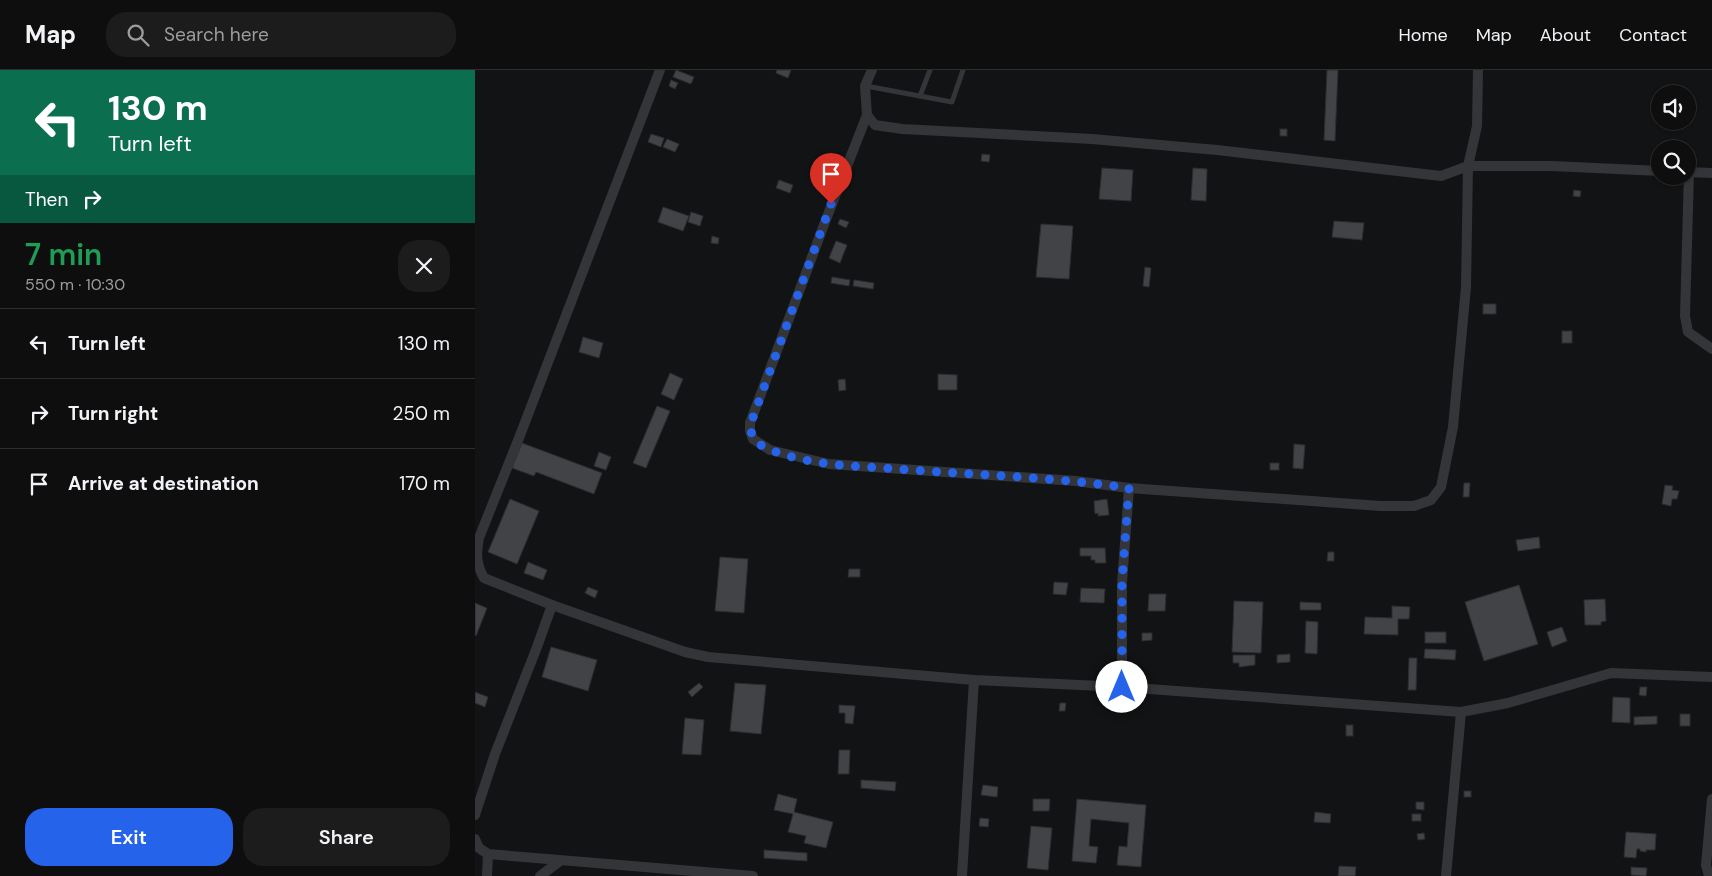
<!DOCTYPE html>
<html lang="en">
<head>
<meta charset="utf-8">
<style>
	:root { --surface:#0e0e0f; --page:#1c1c1d; --text:#f1f3f6; --muted:#9b9c9e; --line:#2e2e2f; --accent:#2563eb }
	body { margin:0; font-family:"DM Sans",sans-serif; background:var(--page); color:var(--text); height:100vh; display:flex; flex-direction:column; font-size:19px; white-space:nowrap }
	* { box-sizing:border-box; margin:0 }
	p { font-size:16px; color:var(--muted) }
	.icon { flex:none; width:28px; height:28px; fill:none; stroke:currentColor; stroke-width:2; stroke-linecap:round; stroke-linejoin:round }
	.map { position:relative; flex:1; overflow:hidden }
	.panel { display:flex; flex-direction:column; background:var(--surface); width:475px }
	.panel>* { flex:none }
	.hud { background:#0b6e4f; color:#fff; overflow:hidden }
	.buttons { position:absolute; left:1176px; top:15px; display:grid; gap:10px }
	.buttons a { display:grid; place-items:center; width:45px; height:45px; border-radius:50%; background:var(--surface); box-shadow:0 1px 4px #0004,0 0 0 1px var(--line); font-size:25px }
	.pin { position:absolute; display:grid; place-items:center; width:42px; height:42px; color:#fff; margin:-51px -21px; border-radius:50% 50% 50% 0; rotate:-45deg; box-shadow:0 0 5px #0007 }
	.pin .icon { rotate:45deg }
	.me { position:absolute; width:55px; margin:-28px; rotate:0deg; stroke-linejoin:round; filter:drop-shadow(0 0 4px #0008) }
	.turn { display:flex; align-items:center; gap:18px; height:105px; padding:0 25px; font-size:22px }
	.turn .icon { width:65px; height:65px; stroke-width:2.5 }
	.turn b { display:block; font-size:35px; line-height:42px }
	.then { display:flex; align-items:center; height:48px; padding:0 25px; background:#0003; gap:10px; font-size:19px }
	.round { display:grid; place-items:center; flex:none; width:52px; height:52px; border-radius:20px; background:var(--page) }
	.head { display:flex; align-items:center; justify-content:space-between; height:85px; padding:0 25px }
	h1 { font-size:30px; font-weight:600; line-height:38px; color:#1e9e55 }
	.action { display:flex; gap:10px; margin-top:auto; padding:10px 25px }
	.action a { flex:1; height:58px; border-radius:20px; background:var(--accent); color:#fff; font-size:20px; font-weight:600; line-height:58px; text-align:center }
	.action a+a { background:var(--page); color:var(--text) }
	ul { padding:0; list-style:none }
	li { display:flex; align-items:center; gap:15px; height:70px; padding:0 25px; border-top:1px solid var(--line) }
	li div { flex:1 }
	li b { display:block; font-size:19px }
	li em { font-style:normal }
	header { display:flex; align-items:center; gap:30px; box-sizing:border-box; height:70px; padding:0 25px; background:var(--surface); border-bottom:1px solid var(--line) }
	header strong { font-size:24px }
	nav { display:flex; gap:28px; margin-inline-start:auto; font-size:18px }
	.search { width:350px; height:45px; background:var(--page); display:flex; align-items:center; gap:12px; box-sizing:border-box; padding:0 18px; border-radius:20px; color:var(--muted); font-size:19px }
	main { display:flex; flex:1; min-height:0 }
	.map>svg:first-child { display:block }
	.building { fill:#414347; stroke:#2c2d30 }
	.lines { fill:none; stroke-linecap:round; stroke-linejoin:round }
	.lane { stroke:#333539; stroke-width:5 }
	.street { stroke:#333539; stroke-width:10 }
	.route { stroke:#2563eb; stroke-width:9; stroke-dasharray:0 16.2 }
</style>
</head>
<body>
<header>
<strong>Map</strong>
<div class="search"><svg class="icon" aria-label="search" viewBox="0 0 24 24"><circle cx="10" cy="10" r="6"/><path d="M15 15l6 6"/></svg>Search here</div>
<nav><a>Home</a><a>Map</a><a>About</a><a>Contact</a></nav>
</header>
<main>
<section class="panel">
<div class="hud">
<div class="turn"><svg class="icon" aria-label="left" viewBox="0 0 24 24"><path d="M17 20v-9H6M10 6l-5 5 5 5"/></svg><div><b>130 m</b>Turn left</div></div>
<div class="then">Then<svg class="icon" aria-label="right" viewBox="0 0 24 24"><path d="M7 20v-9h11M14 6l5 5-5 5"/></svg></div>
</div>
<div class="head"><div><h1>7 min</h1><p>550 m · 10:30</p></div><a class="round"><svg class="icon" aria-label="close" viewBox="0 0 24 24"><path d="M6 6l12 12M18 6L6 18"/></svg></a></div>
<ul>
<li><svg class="icon" aria-label="left" viewBox="0 0 24 24"><path d="M17 20v-9H6M10 6l-5 5 5 5"/></svg><div><b>Turn left</b></div><em>130 m</em></li>
<li><svg class="icon" aria-label="right" viewBox="0 0 24 24"><path d="M7 20v-9h11M14 6l5 5-5 5"/></svg><div><b>Turn right</b></div><em>250 m</em></li>
<li><svg class="icon" aria-label="arrive" viewBox="0 0 24 24"><path d="M6 21V4h12l-3 4 3 4H6"/></svg><div><b>Arrive at destination</b></div><em>170 m</em></li>
</ul>
<div class="action"><a>Exit</a><a>Share</a></div>
</section>
<div class="map">
<svg width="1237" height="806" viewBox="0 0 1237 806">
	<rect width="100%" height="100%" fill="#121314"/>
	<g class="building">
		<path d="M201 0 219 7 216 14 198 7Z"/>
		<path d="M302 0H316L313 8 301 3Z"/>
		<path d="M852 0H863L860 71 849 70Z"/>
		<path d="M196 10 203 13 200 19 194 16Z"/>
		<rect x="805" y="59" width="7" height="7"/>
		<path d="M176 64 189 68 186 77 173 72Z"/>
		<path d="M192 69 204 74 200 82 188 77Z"/>
		<path d="M507 84 515 85 514 92 506 91Z"/>
		<path d="M627 98 658 100 656 131 624 129Z"/>
		<path d="M718 98 732 99 731 131 716 130Z"/>
		<path d="M304 110 318 115 315 123 301 118Z"/>
		<path d="M1099 120 1106 121 1105 127 1098 126Z"/>
		<path d="M188 137 214 146 208 161 183 152Z"/>
		<path d="M216 142 228 146 225 156 213 152Z"/>
		<path d="M365 149 374 152 371 158 363 154Z"/>
		<path d="M859 151 889 153 887 170 857 167Z"/>
		<path d="M566 154 598 156 594 209 561 207Z"/>
		<path d="M237 166 244 168 243 174 236 173Z"/>
		<path d="M361 171 372 175 365 193 354 188Z"/>
		<path d="M670 197 676 198 674 217 668 216Z"/>
		<path d="M357 207 375 210 374 216 356 213Z"/>
		<path d="M379 210 399 213 398 219 378 216Z"/>
		<rect x="1008" y="234" width="13" height="10"/>
		<rect x="1087" y="261" width="10" height="12"/>
		<path d="M108 267 128 273 124 288 104 282Z"/>
		<path d="M195 303 208 309 199 330 186 324Z"/>
		<path d="M463 304 482 305V320H463Z"/>
		<path d="M370 309 371 320 364 321 363 310Z"/>
		<path d="M182 336 195 341 171 398 158 393Z"/>
		<path d="M47 373 127 403 119 424 61 402 59 406 37 398Z"/>
		<path d="M819 374 830 375 828 399 818 398Z"/>
		<path d="M124 382 136 387 131 400 119 396Z"/>
		<rect x="795" y="393" width="9" height="7"/>
		<path d="M989 413H995L994 427H988Z"/>
		<path d="M1190 415 1198 416 1197 420 1204 421 1202 429H1197L1196 436 1187 434Z"/>
		<path d="M35 429 64 441 42 494 13 482Z"/>
		<path d="M632 429 634 445 623 446V443L620 444 619 431Z"/>
		<path d="M1064 467 1065 478 1043 481 1041 470Z"/>
		<path d="M605 478H630L631 493H620V490H616V486H605Z"/>
		<path d="M853 482H859V491H852Z"/>
		<path d="M245 487 273 489 269 543 240 541Z"/>
		<path d="M53 492 72 500 68 510 49 503Z"/>
		<path d="M374 499H385V507H373Z"/>
		<path d="M579 512 593 513 591 525 578 524Z"/>
		<path d="M1044 515 1063 574 1009 591 990 532Z"/>
		<path d="M113 517 123 521 120 528 110 523Z"/>
		<path d="M606 518 630 519 629 533 605 532Z"/>
		<path d="M674 524H691L690 541H673Z"/>
		<path d="M1130 529 1131 551 1126 552V555H1110L1109 530Z"/>
		<path d="M759 531 788 532 786 583 757 582Z"/>
		<path d="M825 532 846 533V540H825Z"/>
		<path d="M0 533 12 538 1 566 0 565Z"/>
		<path d="M917 536 935 537 934 549H923V565L889 564 890 547 917 548Z"/>
		<path d="M831 551 843 552 842 584 830 583Z"/>
		<path d="M1087 557 1092 571 1077 577 1072 562Z"/>
		<rect x="950" y="562" width="21" height="11"/>
		<path d="M667 563H677V570L667 571Z"/>
		<path d="M76 577 122 590 113 621 67 607Z"/>
		<path d="M950 579 981 580 980 590 949 588Z"/>
		<path d="M815 584V592L802 593V585Z"/>
		<path d="M758 585H780V595L764 597V593H758Z"/>
		<path d="M934 588H942L941 620H933Z"/>
		<path d="M224 613 228 617 217 627 213 622Z"/>
		<path d="M260 613 291 615 286 664 255 661Z"/>
		<path d="M1165 617H1172L1171 626 1164 625Z"/>
		<path d="M0 622 13 627 10 637 0 633Z"/>
		<path d="M1138 627 1155 628V653L1137 652Z"/>
		<path d="M585 633H591L590 641H584Z"/>
		<path d="M364 635 380 636 378 654 370 653V643H364Z"/>
		<rect x="1205" y="644" width="10" height="12"/>
		<path d="M1182 646V654L1159 655V647Z"/>
		<path d="M210 648 229 650 226 685 207 684Z"/>
		<rect x="871" y="655" width="7" height="11"/>
		<path d="M364 680H375L374 704H363Z"/>
		<path d="M386 710 421 712 420 721 386 718Z"/>
		<path d="M508 715 523 717 522 727 506 725Z"/>
		<rect x="989" y="721" width="7" height="6"/>
		<path d="M303 724 322 729 319 742 358 752 351 778 329 773 331 766 313 762 318 744 299 740Z"/>
		<path d="M558 729H575L574 741H558Z"/>
		<path d="M602 729 671 735 666 797 642 795 644 776 652 777 654 753 616 749 614 776 623 777 621 793 597 791Z"/>
		<path d="M941 732H949V740L941 739Z"/>
		<path d="M840 742 856 744 855 753 839 752Z"/>
		<rect x="937" y="744" width="9" height="7"/>
		<path d="M505 748 514 749 513 757 504 756Z"/>
		<path d="M556 756 577 758 573 800 552 798Z"/>
		<path d="M1151 762 1181 764 1180 780H1171V782L1165 781V779H1162L1161 788 1149 787Z"/>
		<path d="M949 763 950 769 943 770 942 764Z"/>
		<path d="M289 780 332 783V791L289 788Z"/>
		<path d="M864 796 881 797 880 806H863Z"/>
		<path d="M1156 797 1172 798 1171 806 1156 805Z"/>
	</g>
	<g class="lines">
		<g class="lane">
			<path d="M391 16 477 32 488 0"/>
			<path d="M445 26 455 0"/>
		</g>
		<g class="street">
			<path d="M185 0 44 368 4 468C1 484 1 494 9 508L77 535 210 582 233 587 499 610 647 617 986 642 1033 633 1136 603 1237 607"/>
			<path d="M397 0 390 16 392 45 400 55 427 59 617 69 742 80 966 106 993 96H1077L1185 101"/>
			<path d="M392 45 350 152 275 353V361L278 369 295 380 354 394 601 411 654 418 906 436H939L956 430 966 417 978 357 991 217 993 96 1002 56 1003 0"/>
			<path d="M1212 102 1237 103"/>
			<path d="M1214 102 1210 246 1213 262 1237 279"/>
			<path d="M647 617V513L654 418"/>
			<path d="M0 745 20 684 62 577 77 535"/>
			<path d="M0 769 4 778 13 784 278 806"/>
			<path d="M12 806 13 784"/>
			<path d="M65 806 85 791"/>
			<path d="M487 806 499 610"/>
			<path d="M971 806 986 642"/>
			<path d="M1234 806 1231 795 1237 729"/>
		</g>
	</g>
	<g class="lines">
		<path class="route" d="M356 134 276 353C274 368 283 375 296 380 336 396 381 396 423 399 501 405 578 407 654 418L647 512V617"/>
	</g>
</svg>
<div class="buttons">
<a><svg class="icon" aria-label="sound" viewBox="0 0 24 24"><path d="M4 9h4l5-4v14l-5-4H4zM17 9q2 3 0 6"/></svg></a>
<a><svg class="icon" aria-label="search" viewBox="0 0 24 24"><circle cx="10" cy="10" r="6"/><path d="M15 15l6 6"/></svg></a>
</div>
<div class="pin" style="left:356px;top:134px;background:#d93025"><svg class="icon" aria-label="arrive" viewBox="0 0 24 24"><path d="M6 21V4h12l-3 4 3 4H6"/></svg></div>
<svg class="me" style="left:647px;top:617px" viewBox="-20 -20 40 40"><circle r="19" fill="#fff"/><path d="M0-13L10 11 0 6-10 11z" fill="#2563eb"/></svg>
</div>
</main>
</body>
</html>
